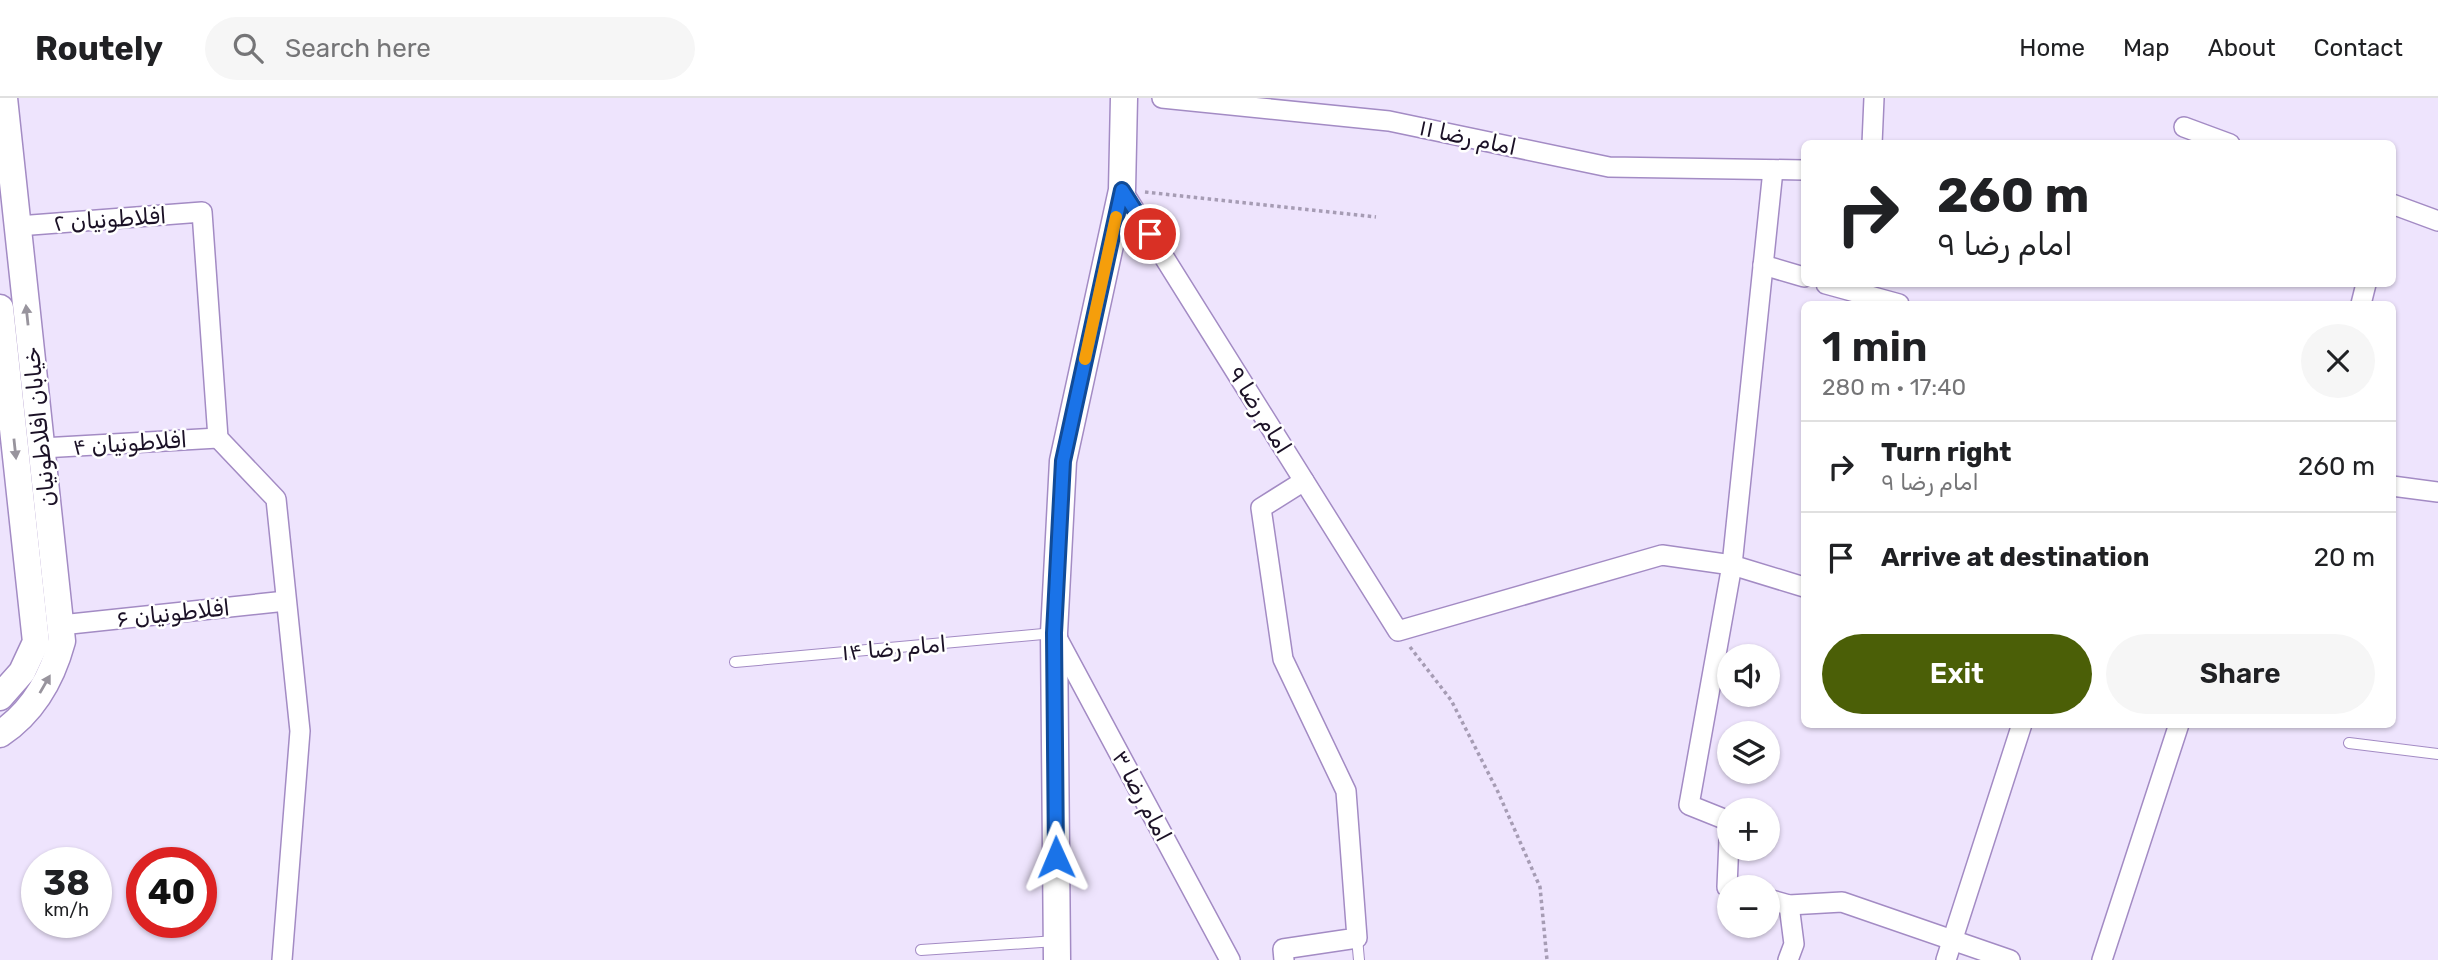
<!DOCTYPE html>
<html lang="en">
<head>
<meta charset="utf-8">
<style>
	:root { --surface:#fff; --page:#f6f6f6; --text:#202124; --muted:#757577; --line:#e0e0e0; --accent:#4b5f07 }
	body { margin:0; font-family:Rubik,Cairo,sans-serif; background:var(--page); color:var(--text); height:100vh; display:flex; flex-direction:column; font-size:26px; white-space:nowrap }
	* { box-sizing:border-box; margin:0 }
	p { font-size:23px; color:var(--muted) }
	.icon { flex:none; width:38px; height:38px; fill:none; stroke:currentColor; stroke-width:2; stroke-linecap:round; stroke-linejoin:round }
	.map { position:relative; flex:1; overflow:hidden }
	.drawer { position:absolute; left:1801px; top:203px; width:595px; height:427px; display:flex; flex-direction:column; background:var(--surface); border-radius:10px; box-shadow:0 2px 5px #0004 }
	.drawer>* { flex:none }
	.hud { position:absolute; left:1801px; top:42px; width:595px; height:147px; border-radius:10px; box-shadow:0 2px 5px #0004; background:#fff; color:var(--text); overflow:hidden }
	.tools { position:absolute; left:1717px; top:546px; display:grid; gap:14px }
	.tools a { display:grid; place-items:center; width:63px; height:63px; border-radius:50%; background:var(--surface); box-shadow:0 2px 5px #0004; font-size:35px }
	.speed { position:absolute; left:21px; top:749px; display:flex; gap:14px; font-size:35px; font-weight:700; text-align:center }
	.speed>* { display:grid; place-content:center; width:91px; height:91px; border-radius:50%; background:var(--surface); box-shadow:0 2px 5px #0004; line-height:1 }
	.speed small { font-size:18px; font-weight:400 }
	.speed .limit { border:10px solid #d22; background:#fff; color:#111 }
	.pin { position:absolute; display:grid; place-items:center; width:60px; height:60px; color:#fff; margin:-30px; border:4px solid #fff; border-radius:50%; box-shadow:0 2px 7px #0007 }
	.me { position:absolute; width:77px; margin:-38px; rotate:359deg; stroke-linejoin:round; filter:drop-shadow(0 0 5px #0008) }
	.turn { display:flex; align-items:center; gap:24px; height:147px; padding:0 21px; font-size:32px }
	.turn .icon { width:91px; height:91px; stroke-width:2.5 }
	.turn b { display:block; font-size:49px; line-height:60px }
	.round { display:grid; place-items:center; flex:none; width:74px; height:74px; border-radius:37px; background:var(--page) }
	.headline { display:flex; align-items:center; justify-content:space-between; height:119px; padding:0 21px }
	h1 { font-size:42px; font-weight:600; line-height:52px }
	.button { display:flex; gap:14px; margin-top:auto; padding:14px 21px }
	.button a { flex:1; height:80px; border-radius:42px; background:var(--accent); color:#fff; font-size:28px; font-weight:600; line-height:80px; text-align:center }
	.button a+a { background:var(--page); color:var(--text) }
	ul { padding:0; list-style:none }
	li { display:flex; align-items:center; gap:21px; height:91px; padding:0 21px; border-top:2px solid var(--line) }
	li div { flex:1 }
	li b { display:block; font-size:26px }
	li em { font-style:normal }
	header { display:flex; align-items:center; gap:42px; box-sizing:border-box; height:98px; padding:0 35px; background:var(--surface); border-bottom:2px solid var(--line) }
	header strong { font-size:33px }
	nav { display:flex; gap:38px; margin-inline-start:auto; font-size:24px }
	.search { width:490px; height:63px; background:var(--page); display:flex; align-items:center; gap:18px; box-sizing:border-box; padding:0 24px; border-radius:38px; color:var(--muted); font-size:26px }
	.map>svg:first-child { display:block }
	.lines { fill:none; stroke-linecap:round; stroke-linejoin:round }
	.lane-casing { stroke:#a38bc4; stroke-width:12 }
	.street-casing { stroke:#a38bc4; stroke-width:22 }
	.secondary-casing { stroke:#a38bc4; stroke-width:29 }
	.path { stroke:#a69cb4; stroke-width:3.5; stroke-dasharray:3.5 3.5; stroke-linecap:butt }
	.lane { stroke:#fff; stroke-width:10 }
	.street { stroke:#fff; stroke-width:19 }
	.secondary { stroke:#fff; stroke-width:26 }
	.oneway { fill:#98949d }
	.route-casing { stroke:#114b97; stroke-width:18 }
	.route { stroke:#1a73e8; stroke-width:12 }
	.slow { stroke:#f59e0b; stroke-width:12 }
	.labels { text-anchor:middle; stroke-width:5; stroke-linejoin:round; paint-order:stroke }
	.street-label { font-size:23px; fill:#1b1126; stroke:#fff }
</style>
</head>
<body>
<header>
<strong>Routely</strong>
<div class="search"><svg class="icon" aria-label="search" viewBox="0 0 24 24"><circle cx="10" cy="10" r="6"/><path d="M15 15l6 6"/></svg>Search here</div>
<nav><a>Home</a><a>Map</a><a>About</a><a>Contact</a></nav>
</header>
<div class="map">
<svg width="2438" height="862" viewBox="0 0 2438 862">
	<rect width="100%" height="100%" fill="#eee4fd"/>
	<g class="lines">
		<defs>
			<g id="lane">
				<path d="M735 564 1054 535"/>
				<path d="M2349 645 2438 656"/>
				<path d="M1357 840 1359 862"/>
				<path d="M921 852 1056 843"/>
			</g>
			<g id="street">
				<path d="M1162 0 1389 23 1609 69 1804 72"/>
				<path d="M2184 29 2230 46"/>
				<path d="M1872 46 1874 0"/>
				<path d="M1122 92 1398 533 1662 457 1732 467 1804 489"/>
				<path d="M2392 106 2438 123"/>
				<path d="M18 128 202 114 218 340 276 401 300 633 282 862"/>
				<path d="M1763 167 1804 179"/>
				<path d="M1826 186 1899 206"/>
				<path d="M2361 206 2366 186"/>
				<path d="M42 350 218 340"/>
				<path d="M2392 388 2438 394"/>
				<path d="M61 527 286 503"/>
				<path d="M1055 536 1230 862"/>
				<path d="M1729 723 1689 707 1732 467 1773 72"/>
				<path d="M1729 742 1727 789 1729 790"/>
				<path d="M1768 801 1789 807 1842 804 2010 862"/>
				<path d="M1284 862 1283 851 1357 840 1346 693 1283 561 1261 410 1304 383"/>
				<path d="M1788 862 1794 846 1789 807"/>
				<path d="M1946 862 2022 626"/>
				<path d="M2102 862 2179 626"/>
			</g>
			<g id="secondary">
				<path d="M0 210 36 544 22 574 0 599"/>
				<path d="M0 636C33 614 52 580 62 543L4 0"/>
				<path d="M1057 862 1054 535 1063 363 1122 92 1124 0"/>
			</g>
		</defs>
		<use href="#lane" class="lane-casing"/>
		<use href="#street" class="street-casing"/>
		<use href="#secondary" class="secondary-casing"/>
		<g class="path">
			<path d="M1145 94 1376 119"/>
			<path d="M1410 549 1451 602 1498 694 1540 789 1547 862"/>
		</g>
		<use href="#lane" class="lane"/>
		<use href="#street" class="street"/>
		<use href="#secondary" class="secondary"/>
	</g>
	<defs><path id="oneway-solid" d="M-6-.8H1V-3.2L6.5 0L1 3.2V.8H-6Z" transform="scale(1.75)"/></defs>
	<g class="oneway">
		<use href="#oneway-solid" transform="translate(27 217) rotate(-96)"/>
		<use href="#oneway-solid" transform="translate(15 351) rotate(84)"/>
		<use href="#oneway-solid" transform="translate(45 586) rotate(-60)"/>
	</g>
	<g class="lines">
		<defs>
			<path id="route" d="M1056 759 1054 535 1063 363 1122 92 1150 136"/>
		</defs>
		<use href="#route" class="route-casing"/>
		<use href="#route" class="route"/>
		<path class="slow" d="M1085 261 1116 119"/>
	</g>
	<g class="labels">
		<g class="street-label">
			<text transform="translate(1468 39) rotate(12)" y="8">امام رضا ۱۱</text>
			<text transform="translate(110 121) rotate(-4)" y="8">افلاطونیان ۲</text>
			<text transform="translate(1260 312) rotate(58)" y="8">امام رضا ۹</text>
			<text transform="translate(39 329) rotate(-96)" y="8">خیابان افلاطونیان</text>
			<text transform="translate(130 345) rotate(-4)" y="8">افلاطونیان ۴</text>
			<text transform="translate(173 515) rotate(-6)" y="8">افلاطونیان ۶</text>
			<text transform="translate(894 550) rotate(-5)" y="8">امام رضا ۱۴</text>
			<text transform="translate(1142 698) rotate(62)" y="8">امام رضا ۳</text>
		</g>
	</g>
</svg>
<div class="tools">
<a><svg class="icon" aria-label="sound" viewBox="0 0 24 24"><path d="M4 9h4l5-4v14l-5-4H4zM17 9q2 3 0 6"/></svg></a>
<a><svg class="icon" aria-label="layers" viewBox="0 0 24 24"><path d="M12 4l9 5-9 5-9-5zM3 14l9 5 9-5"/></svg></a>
<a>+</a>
<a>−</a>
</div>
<div class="speed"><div>38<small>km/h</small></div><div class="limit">40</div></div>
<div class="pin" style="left:1150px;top:136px;background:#d93025"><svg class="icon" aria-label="arrive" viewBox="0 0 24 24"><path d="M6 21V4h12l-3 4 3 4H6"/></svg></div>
<svg class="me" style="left:1056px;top:759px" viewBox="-20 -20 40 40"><path d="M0-17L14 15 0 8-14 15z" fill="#1a73e8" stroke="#fff" stroke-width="4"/></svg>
<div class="hud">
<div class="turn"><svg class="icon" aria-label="right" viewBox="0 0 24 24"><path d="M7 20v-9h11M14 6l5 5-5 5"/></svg><div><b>260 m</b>امام رضا ۹</div></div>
</div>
<section class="drawer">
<div class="headline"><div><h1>1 min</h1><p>280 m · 17:40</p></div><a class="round"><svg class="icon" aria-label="close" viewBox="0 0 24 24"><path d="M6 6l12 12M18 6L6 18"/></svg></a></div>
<ul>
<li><svg class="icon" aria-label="right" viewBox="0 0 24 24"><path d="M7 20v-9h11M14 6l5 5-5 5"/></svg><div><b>Turn right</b><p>امام رضا ۹</p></div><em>260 m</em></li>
<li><svg class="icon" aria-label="arrive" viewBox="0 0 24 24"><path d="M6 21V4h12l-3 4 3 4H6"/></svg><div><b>Arrive at destination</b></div><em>20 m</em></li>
</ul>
<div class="button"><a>Exit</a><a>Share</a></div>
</section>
</div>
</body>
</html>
